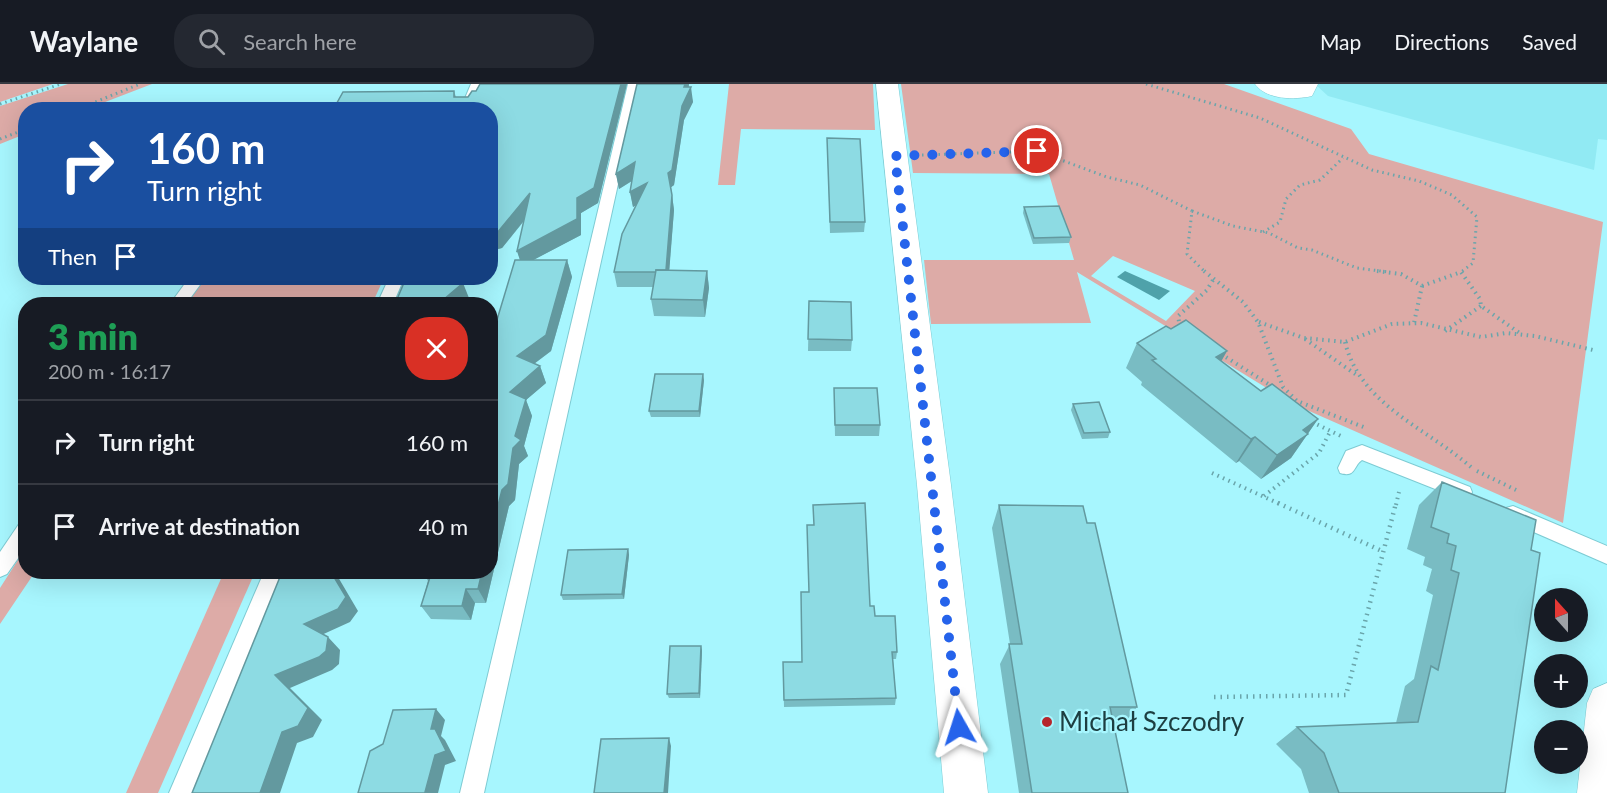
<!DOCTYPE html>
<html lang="en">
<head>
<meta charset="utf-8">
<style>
	:root { --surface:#171b24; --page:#242831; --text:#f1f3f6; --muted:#9ea1a6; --line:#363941 }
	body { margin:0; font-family:Lato,sans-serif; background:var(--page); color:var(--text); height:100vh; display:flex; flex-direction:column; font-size:22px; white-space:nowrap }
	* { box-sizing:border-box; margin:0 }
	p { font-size:20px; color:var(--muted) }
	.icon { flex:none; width:33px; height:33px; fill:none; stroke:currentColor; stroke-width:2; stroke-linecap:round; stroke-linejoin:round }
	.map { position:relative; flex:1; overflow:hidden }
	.drawer { position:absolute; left:18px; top:213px; width:480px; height:282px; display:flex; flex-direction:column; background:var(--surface); border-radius:24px; box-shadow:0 6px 24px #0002 }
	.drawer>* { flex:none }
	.top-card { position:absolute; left:18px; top:18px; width:480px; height:183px; border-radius:24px; box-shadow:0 6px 24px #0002; background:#1a4fa0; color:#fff; overflow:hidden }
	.needle { width:39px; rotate:339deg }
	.buttons { position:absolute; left:1534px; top:504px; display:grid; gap:12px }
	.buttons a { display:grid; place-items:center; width:54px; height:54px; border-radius:50%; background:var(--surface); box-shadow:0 6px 24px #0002; font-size:30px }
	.pin { position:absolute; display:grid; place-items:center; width:51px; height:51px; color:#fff; margin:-26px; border:3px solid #fff; border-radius:50%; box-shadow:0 2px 6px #0007 }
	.me { position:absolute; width:66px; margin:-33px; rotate:354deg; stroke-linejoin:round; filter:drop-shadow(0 0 4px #0008) }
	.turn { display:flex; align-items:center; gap:21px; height:126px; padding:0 30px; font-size:27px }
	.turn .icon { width:78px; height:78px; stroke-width:2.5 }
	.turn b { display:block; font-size:42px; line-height:51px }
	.then { display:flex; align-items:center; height:57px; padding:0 30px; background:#0003; gap:12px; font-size:22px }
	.round { display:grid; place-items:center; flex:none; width:63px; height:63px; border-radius:24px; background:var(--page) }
	.head { display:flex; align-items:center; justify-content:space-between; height:102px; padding:0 30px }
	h1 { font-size:36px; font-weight:800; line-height:45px; color:#1e9e55 }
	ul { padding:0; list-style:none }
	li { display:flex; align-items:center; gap:18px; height:84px; padding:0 30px; border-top:2px solid var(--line) }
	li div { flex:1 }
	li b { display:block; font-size:22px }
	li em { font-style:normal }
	header { display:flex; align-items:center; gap:36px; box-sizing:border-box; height:84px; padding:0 30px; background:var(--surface); border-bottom:2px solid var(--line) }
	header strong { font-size:28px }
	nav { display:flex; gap:33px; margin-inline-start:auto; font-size:21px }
	.search { width:420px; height:54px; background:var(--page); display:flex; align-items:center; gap:15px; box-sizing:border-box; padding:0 21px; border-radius:24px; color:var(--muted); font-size:22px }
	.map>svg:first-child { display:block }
	.built { fill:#91eaf3 }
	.green { fill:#ddaba7; fill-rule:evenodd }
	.water { fill:#4fa2aa }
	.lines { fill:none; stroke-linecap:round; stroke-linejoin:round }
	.lane-casing { stroke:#7dcbd3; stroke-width:2 }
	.street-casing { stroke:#7dcbd3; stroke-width:1 }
	.path-far2 { stroke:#6aa5ab; stroke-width:3; stroke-dasharray:1.5 4; stroke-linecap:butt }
	.path-far1 { stroke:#6aa5ab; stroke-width:4; stroke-dasharray:1.5 4.5; stroke-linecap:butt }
	.path { stroke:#6aa5ab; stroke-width:4.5; stroke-dasharray:1.5 5; stroke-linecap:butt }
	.lane { fill:#fff; fill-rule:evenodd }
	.street { fill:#fff; fill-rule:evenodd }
	.wall { fill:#79bcc3 }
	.shaded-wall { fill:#63999f }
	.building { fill:#8ddbe3; stroke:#63999f; stroke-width:1.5 }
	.route { stroke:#2563eb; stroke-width:10; stroke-dasharray:0 18 }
	.poi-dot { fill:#b6262d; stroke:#a7f6fe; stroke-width:2 }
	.labels { text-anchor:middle; stroke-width:4.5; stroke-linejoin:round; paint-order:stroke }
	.near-poi-label { font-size:26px; fill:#1d3e41; stroke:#a7f6fe; text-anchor:start }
</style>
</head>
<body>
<header>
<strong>Waylane</strong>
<div class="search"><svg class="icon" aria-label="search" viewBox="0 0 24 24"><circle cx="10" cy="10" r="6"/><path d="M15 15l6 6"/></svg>Search here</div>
<nav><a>Map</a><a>Directions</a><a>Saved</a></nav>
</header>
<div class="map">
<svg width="1607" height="709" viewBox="0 0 1607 709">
	<rect width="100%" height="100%" fill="#a7f6fe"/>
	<path class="built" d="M1315 0H1607V56L1598 55 1594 86 1328 12Z"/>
	<g class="green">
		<path d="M0 0H53L0 18Z"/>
		<path d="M68 0H152L87 25 26 26 25 50 0 60V22Z"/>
		<path d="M729 0H873L875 46 741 45 735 101H718Z"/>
		<path d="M901 0H1224L1351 45 1369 70 1603 138 1563 439 1291 319 1077 188 1091 239 931 240 924 176H1074L1049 90 913 89ZM1113 172 1195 207 1166 237 1091 192Z"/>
		<path d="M308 194H384L372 220H186L201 198Z"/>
		<path d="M25 465 26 488H35L0 540V504Z"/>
		<path d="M224 488H255L158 709H126Z"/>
	</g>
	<path class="water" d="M1125 187 1170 207 1159 216 1117 193Z"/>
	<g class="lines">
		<defs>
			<g id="lane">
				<path d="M471 0H483L473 26H460Z"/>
				<path d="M628 0H640L484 709H460Z"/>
				<path d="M189 194H205L186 220H170Z"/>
				<path d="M389 194H404L393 220H377Z"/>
				<path d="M1362 361 1470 403 1472 408 1470 413 1463 416 1362 376C1353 382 1356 394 1340 389L1338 384 1346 367Z"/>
				<path d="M1513 422 1607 462V480L1506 436 1503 430 1506 424Z"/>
				<path d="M26 438V463L7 490 0 493V468L19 440Z"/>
				<path d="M264 488H284L193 709H169Z"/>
			</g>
			<g id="street">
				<path d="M876 0H898L951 401 988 709H944L917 401Z"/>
				<path d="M1255 0H1318L1312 12C1295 16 1266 16 1255 0Z"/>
				<path d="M1607 599V709H1577L1587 619 1593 605Z"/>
			</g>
		</defs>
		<use href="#lane" class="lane-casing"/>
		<use href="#street" class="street-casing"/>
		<g class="path-far2">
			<path d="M1146 0 1260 34 1372 86 1419 97 1452 111 1477 133 1473 179 1461 188"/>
			<path d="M0 20 61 0"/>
			<path d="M75 26 140 0"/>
			<path d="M0 55 26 45"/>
			<path d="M922 71 1037 67 1107 93 1140 101 1192 127 1187 170 1205 188"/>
			<path d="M1192 127 1233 142 1269 149 1298 164 1312 166 1357 184 1388 188"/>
			<path d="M1263 148 1280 138 1286 115 1300 101 1320 96 1343 74"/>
		</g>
		<g class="path-far1">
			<path d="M1204 187 1243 218 1258 238 1283 303 1297 317 1366 344"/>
			<path d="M1377 187 1401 190 1422 202 1414 239"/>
			<path d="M1422 202 1461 188 1480 215 1481 222 1521 250"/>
			<path d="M1259 238 1304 254 1345 258 1392 240 1421 239 1481 253 1506 249 1535 252 1593 266"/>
			<path d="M1180 243 1178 232 1207 206 1213 196"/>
			<path d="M1445 247 1481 222"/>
			<path d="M1305 255 1358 292"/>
			<path d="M1345 258C1360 321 1427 344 1472 384"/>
			<path d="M1221 270 1273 303"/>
			<path d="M1312 338 1343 353"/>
			<path d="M1477 387 1516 406"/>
			<path d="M1212 389 1282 421"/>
			<path d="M1264 412 1319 369 1331 346"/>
			<path d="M1396 421 1399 408"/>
		</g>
		<g class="path">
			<path d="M1278 419 1384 468"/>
			<path d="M1214 613 1346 611 1396 419"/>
		</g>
		<use href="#lane" class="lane"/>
		<use href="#street" class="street"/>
	</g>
	<g class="wall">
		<path d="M480 0H627L598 119 581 129V151L533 176H567L572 193 551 267 534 280 540 282 546 299 526 316 532 332 524 362 528 372 519 380 515 416 509 422 486 519H475L471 536 431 535 421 522 428 497 423 488H490V259L515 176H520L517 167 524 137 502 164 490 167V26H333L343 8 454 7 456 13H468L472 7H476Z"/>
		<path d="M637 0H689V3L693 18 684 36 674 101 671 103 674 126 669 187H707L709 204 705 233 654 232 651 215 653 203H617L614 188 636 121 633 123 630 108 632 97 619 105 616 90Z"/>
		<path d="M827 54 865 138 864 148 830 149Z"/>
		<path d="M1024 123 1071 153 1069 159 1033 160 1023 129Z"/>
		<path d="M809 217 852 256 851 267H808Z"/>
		<path d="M1171 245 1227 267 1221 277 1261 307 1318 335 1291 374 1261 395 1239 377 1236 379 1141 301 1142 298 1126 284 1137 259Z"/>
		<path d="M704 296 700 333H651L649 327Z"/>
		<path d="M834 304 880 341 879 352H835Z"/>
		<path d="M1073 320 1110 348 1108 354 1082 355 1071 326Z"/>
		<path d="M1442 398 1531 466 1505 709H1309L1301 685 1276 660 1297 643 1396 639 1405 602 1414 595 1433 511 1426 507 1432 485 1423 481 1425 473 1407 465 1419 421Z"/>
		<path d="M999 421 1087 439 1137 623 1123 641H1114L1128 709H1019L1000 580 1010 560 992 444Z"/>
		<path d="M628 465 629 471 624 515 563 516 561 511Z"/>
		<path d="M809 508 870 522 875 532 897 568 896 575H893L896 614 895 621 784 623 783 578H802Z"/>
		<path d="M702 566 700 614H669L667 610Z"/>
	</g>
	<g class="shaded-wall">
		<path d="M621 0H627L598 119 581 129V151L522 182 517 167Z"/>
		<path d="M685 0H689L687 11 691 3 693 18 684 36 674 101 670 104 668 89 682 22Z"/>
		<path d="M635 78 638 93 619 105 616 90Z"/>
		<path d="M647 99 649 114 633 123 630 108Z"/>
		<path d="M530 109 534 124 502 164 490 167V150Z"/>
		<path d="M672 111 674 126 668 203 666 188Z"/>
		<path d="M567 176 572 193 551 267 523 288 517 272Z"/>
		<path d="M707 187 709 204 705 233 703 216Z"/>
		<path d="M450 194H461L457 204 463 199 469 214 462 220H444L443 216Z"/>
		<path d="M1227 267 1213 292 1216 273Z"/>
		<path d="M540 282 546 299 526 316 532 332 524 362 528 372 519 380 515 416 509 422 486 519 478 505 482 488H490V452L515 352 510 308Z"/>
		<path d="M703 290 704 296 700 333 699 327Z"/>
		<path d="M1318 335 1291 374 1261 395 1277 371 1303 346Z"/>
		<path d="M1255 353 1239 377 1236 379 1251 355Z"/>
		<path d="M628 465 629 471 624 515 622 510Z"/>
		<path d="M331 488H356L338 493 358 527 350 538 317 553 304 540Z"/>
		<path d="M466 505 475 519 471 536 462 522Z"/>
		<path d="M328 553 340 566 339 580 332 586 290 604 322 636 313 653 297 659 280 709H260L275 591Z"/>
		<path d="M701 562 702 566 700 614 699 609Z"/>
		<path d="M436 625 445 636 441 652 445 656 456 677 445 681 438 709H426L425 708 431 645Z"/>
		<path d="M669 654 671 662 668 709H664Z"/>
	</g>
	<g class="building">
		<path d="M480 0H621L594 104 577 114V135L517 167 530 109 497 149 490 150V26H333L343 8 454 7V13H468L472 7H476Z"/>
		<path d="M637 0H685L684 3H691L682 22 672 86 668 89 672 111 666 186H656V188H614L622 150 647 99 630 108 635 78 616 90Z"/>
		<path d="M827 54 860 55 865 138H830Z"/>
		<path d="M1059 122 1071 153 1034 154 1024 123Z"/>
		<path d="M515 176H567L546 251 517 272 540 282 510 308 526 315 515 352 521 356 513 364 508 400 502 406 490 452V259Z"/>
		<path d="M656 186 707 187 703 216 651 215Z"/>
		<path d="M406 194H451L463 199 443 216 444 220H395Z"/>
		<path d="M809 217 851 218 852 256 808 255Z"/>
		<path d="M1186 236 1227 267 1216 273 1261 307 1272 300 1318 335 1303 346 1308 350 1277 371 1255 353 1251 355 1152 276 1156 275 1137 259 1166 242 1171 245Z"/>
		<path d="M655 290H703L699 327H649Z"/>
		<path d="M834 304H877L880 341H835Z"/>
		<path d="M1099 318 1110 348 1084 349 1073 320Z"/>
		<path d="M1442 398 1536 436 1531 466 1540 469 1505 709H1339L1324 669 1297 643 1418 638 1431 582 1438 586 1459 489 1451 486 1456 462 1447 459 1449 450 1431 443Z"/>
		<path d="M865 419 870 522H874L875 532H895L897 568H892L896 614 784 616 783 578H802L801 508H809L807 441H814L813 421Z"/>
		<path d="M999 421 1083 422 1087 439H1095L1137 623H1110L1128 709H1032L1009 560H1022Z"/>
		<path d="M628 465 622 510 561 511 568 466Z"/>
		<path d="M282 488H331L346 513 338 525 304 540 328 553 326 567 319 573 275 591 308 624 298 642 282 648 260 709H192Z"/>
		<path d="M422 488H482L478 505H466L462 522H421L430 493Z"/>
		<path d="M670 562H701L699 609 667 610Z"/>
		<path d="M436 625 431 645H435L446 667 435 671 425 708 427 709H358L370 667 383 660 393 626Z"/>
		<path d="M669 654 664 709H594L601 655Z"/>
	</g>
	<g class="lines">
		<path class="route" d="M959 643 895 72 1037 67"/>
	</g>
	<circle class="poi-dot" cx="1047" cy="638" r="6"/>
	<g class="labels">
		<g class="near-poi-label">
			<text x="1059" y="647">Michał Szczodry</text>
		</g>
	</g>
</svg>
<div class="buttons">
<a><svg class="needle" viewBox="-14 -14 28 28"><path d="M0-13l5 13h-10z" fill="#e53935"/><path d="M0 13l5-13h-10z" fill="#9ea1a6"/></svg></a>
<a>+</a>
<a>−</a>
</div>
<div class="pin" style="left:1037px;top:67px;background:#d93025"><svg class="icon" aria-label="arrive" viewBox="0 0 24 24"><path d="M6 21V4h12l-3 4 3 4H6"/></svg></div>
<svg class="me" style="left:959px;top:643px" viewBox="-20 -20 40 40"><path d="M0-17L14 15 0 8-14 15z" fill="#2563eb" stroke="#fff" stroke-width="4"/></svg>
<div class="top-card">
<div class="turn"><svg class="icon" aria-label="right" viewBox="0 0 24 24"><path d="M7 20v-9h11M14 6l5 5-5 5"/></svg><div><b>160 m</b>Turn right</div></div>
<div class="then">Then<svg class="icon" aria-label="arrive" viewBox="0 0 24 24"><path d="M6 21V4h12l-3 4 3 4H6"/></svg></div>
</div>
<section class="drawer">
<div class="head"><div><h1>3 min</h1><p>200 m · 16:17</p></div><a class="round" style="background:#d93025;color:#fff"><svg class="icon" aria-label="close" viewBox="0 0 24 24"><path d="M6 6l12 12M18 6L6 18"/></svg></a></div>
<ul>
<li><svg class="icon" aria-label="right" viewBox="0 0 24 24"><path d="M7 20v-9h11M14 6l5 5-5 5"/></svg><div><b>Turn right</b></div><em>160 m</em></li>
<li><svg class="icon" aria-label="arrive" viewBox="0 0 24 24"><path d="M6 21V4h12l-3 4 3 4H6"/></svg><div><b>Arrive at destination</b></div><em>40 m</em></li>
</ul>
</section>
</div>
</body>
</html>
